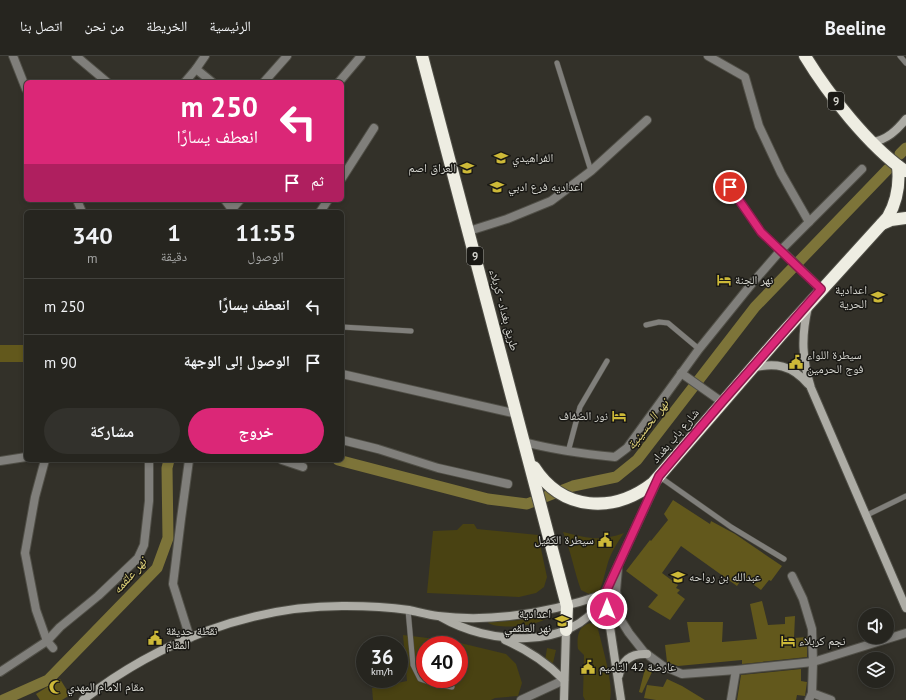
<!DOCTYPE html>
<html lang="ar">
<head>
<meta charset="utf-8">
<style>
	:root { --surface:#26251f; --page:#32312c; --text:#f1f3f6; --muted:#a4a5a4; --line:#42423d; --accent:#db2777 }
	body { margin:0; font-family:"PT Sans","Noto Naskh Arabic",sans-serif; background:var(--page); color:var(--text); direction:rtl; height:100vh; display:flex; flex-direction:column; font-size:15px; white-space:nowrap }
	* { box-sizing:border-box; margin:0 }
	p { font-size:13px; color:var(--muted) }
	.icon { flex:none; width:22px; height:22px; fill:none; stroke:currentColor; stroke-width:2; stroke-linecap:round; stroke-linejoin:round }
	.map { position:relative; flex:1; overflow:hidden; direction:ltr }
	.panel { position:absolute; left:24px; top:154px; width:320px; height:252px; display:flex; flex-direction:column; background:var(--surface); border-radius:6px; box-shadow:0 2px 6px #0003,0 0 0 1px var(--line); direction:rtl }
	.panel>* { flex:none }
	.guide { position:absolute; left:24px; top:24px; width:320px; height:122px; border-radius:6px; box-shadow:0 2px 6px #0003,0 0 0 1px var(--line); direction:rtl; background:#db2777; color:#fff; overflow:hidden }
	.controls { position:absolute; left:858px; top:552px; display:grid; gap:8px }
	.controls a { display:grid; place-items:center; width:36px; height:36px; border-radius:50%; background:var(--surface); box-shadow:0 2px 6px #0003,0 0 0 1px var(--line); font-size:20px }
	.speed { position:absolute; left:356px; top:580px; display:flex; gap:8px; font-size:20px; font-weight:700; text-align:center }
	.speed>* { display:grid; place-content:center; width:52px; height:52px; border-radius:50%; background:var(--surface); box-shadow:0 2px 6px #0003,0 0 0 1px var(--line); line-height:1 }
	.speed small { font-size:10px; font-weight:400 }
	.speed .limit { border:6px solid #d22; background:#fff; color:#111 }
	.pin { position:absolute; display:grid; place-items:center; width:34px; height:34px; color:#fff; margin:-17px; border:2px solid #fff; border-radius:50%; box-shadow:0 1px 4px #0007 }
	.me { position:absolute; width:44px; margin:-22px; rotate:0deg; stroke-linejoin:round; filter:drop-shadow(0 0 3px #0008) }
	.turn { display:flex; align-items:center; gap:14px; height:84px; padding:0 20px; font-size:18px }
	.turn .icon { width:52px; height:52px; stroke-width:2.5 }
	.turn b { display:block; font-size:28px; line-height:34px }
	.then { display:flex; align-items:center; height:38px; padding:0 20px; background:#0003; gap:8px; font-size:15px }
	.eta { display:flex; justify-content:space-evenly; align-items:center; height:68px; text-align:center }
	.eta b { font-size:24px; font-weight:700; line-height:28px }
	.cta { display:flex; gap:8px; margin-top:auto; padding:8px 20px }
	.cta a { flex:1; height:46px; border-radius:24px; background:var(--accent); color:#fff; font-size:16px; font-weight:700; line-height:46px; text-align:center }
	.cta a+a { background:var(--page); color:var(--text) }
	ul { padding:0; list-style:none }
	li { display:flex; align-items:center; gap:12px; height:56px; padding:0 20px; border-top:1px solid var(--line) }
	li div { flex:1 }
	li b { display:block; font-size:15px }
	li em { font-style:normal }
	header { display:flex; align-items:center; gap:24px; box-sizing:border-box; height:56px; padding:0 20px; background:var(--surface); border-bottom:1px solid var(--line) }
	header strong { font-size:19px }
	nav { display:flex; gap:22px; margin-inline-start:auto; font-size:14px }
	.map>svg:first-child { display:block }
	.green { fill:#494212; fill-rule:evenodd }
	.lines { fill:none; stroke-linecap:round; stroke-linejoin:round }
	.canal { stroke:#7d7439; stroke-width:11 }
	.building { fill:#62581c }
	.lane-casing { stroke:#504f47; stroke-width:6 }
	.street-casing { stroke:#504f47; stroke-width:10 }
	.secondary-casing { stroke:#504f47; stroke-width:10 }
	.highway-casing { stroke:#504f47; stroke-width:14 }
	.lane { stroke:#807f7b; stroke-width:5 }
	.street { stroke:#807f7b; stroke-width:8 }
	.secondary { stroke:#adaca5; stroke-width:8 }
	.highway { stroke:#eeede2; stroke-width:12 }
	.route-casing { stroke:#8e194d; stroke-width:10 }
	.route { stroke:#db2777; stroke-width:7 }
	.labels { text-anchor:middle; stroke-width:3; stroke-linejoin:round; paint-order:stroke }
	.shield { fill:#1a1915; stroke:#9d9d97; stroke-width:1 }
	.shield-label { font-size:11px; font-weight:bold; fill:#d5d5cf }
	.poi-label { font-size:12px; fill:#d5d5cf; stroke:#1a1915; text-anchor:start }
	.street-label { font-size:12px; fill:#d5d5cf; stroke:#1a1915 }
	.water-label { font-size:13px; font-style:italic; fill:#ded078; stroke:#1a1915 }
</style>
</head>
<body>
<header>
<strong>Beeline</strong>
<nav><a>الرئيسية</a><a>الخريطة</a><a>من نحن</a><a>اتصل بنا</a></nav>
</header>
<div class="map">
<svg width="906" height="644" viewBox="0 0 906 644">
	<rect width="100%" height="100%" fill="#333129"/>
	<g class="green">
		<path d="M463 468H474L477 473 538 479 547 521 544 531 536 537 519 541 427 537 433 475 457 474Z"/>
		<path d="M563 476C588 482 599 486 624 477 617 487 610 498 607 510 604 520 603 528 598 537L589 538 581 534C574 515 571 495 563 476Z"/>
		<path d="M549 557 551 559C542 570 501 574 488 567L489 565C510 566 529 564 549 557Z"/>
		<path d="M590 567 595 568 598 573C602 590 614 629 610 644H585L583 640 584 599 578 593C577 582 577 571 590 567Z"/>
		<path d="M403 579 452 585 506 598 516 608 522 627 518 640 495 642 491 644H373L372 632 407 625ZM425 589H459V623H425Z"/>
		<path d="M547 592 556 594 553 607 545 605Z"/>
	</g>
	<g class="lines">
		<g class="canal">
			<path d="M900 98 906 92"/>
			<path d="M338 404 488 443 527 448 573 430 616 421 637 404 755 251 888 113"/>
			<path d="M3 644 48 624 157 512 168 482 167 412 169 404"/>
		</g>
	</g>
	<g class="building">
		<rect x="0" y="289" width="26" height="17"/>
		<path d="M673 444 710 468 711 465 735 478 782 510 771 525 769 524 761 534 743 521 737 530 681 490 662 517 678 529 676 532 680 534 677 537 685 543 670 564 648 551 658 539 626 515 650 484 651 485 668 464 664 458Z"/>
		<path d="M762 545 768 569 785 568V561L795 560 794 582 807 581V601L742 608V604L678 610 667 606 665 589 690 586 687 566H723L722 586 757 583 750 548Z"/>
		<path d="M645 613 652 616 642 637 639 636Z"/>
		<path d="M801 613V625L807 626 805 640 797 639 796 644H737L741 619Z"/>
		<path d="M60 623 70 639 62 644H40L36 638Z"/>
		<path d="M667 623 682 630 705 644H656L644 642 647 629 663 631Z"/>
	</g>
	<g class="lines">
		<defs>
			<g id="lane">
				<path d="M900 0 906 7"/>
				<path d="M557 7 591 115"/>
				<path d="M723 121 761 176 781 194"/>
				<path d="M646 269 659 266 668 267 699 293"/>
				<path d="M342 271 411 275"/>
				<path d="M568 396 580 351 607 305"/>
				<path d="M660 421 731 471 784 503"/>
				<path d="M865 460 906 440"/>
				<path d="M408 554 413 609 420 623 435 628 452 631"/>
			</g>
			<g id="street">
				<path d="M13 0 26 33"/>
				<path d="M76 0 107 26"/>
				<path d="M708 0 745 21 759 70 781 117 809 166"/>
				<path d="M196 13 212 26"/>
				<path d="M185 26 196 13 205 0"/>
				<path d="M264 26 287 0"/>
				<path d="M339 26 361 0"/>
				<path d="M342 122 374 72"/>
				<path d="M77 144 82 156"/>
				<path d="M225 144 234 156"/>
				<path d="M232 153 240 144"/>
				<path d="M320 156 328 144"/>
				<path d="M469 175 507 163 551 145 591 115 647 64"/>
				<path d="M781 194 821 233"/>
				<path d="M681 317 722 346"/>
				<path d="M342 318 517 358"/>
				<path d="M342 384 378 393 438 412 508 428"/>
				<path d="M524 386C554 394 584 398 615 401L627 392 699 293 754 225 781 194 862 113"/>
				<path d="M45 404 35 441 25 497 36 554 47 585 53 592"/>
				<path d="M189 404 181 463 173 528 190 582"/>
				<path d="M282 404 303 411"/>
				<path d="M0 405 26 401"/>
				<path d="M618 512 616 535 621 560"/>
				<path d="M792 520 803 543 812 573 813 606 812 637 809 644"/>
				<path d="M605 539 629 577 644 596 663 610 682 618 736 614 813 606 906 577"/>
				<path d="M0 616 47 585 60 571 98 540 138 502 144 489 149 445V404"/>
				<path d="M812 637 831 644"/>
				<path d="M521 644 564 624"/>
				<path d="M731 644 736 614"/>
			</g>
			<g id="secondary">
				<path d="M872 86C887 84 897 74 906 63"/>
				<path d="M808 251C801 281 802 303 811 332L906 552"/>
				<path d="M752 312C775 306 792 309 808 328"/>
				<path d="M605 538 621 644"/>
				<path d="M441 561C487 588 570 596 602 544L657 425"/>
				<path d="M505 584C528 594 547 607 564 624"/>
				<path d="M619 619C622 604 631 597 647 598"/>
				<path d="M83 644C158 586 251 549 346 550 367 550 388 551 409 554 419 556 428 559 438 560 494 567 552 556 605 538"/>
				<path d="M564 644 566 574"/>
			</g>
			<g id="highway">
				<path d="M422 0 567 550 566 574"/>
				<path d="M805 0C828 38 869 90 905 115"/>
				<path d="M882 168 891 164 906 162"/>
				<path d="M534 411C562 455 613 458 653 427L780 280 888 161C897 145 900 129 898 110"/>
			</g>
		</defs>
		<use href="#lane" class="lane-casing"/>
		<use href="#street" class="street-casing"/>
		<use href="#secondary" class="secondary-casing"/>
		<use href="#highway" class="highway-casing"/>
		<use href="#lane" class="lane"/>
		<use href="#street" class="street"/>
		<use href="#secondary" class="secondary"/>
		<use href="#highway" class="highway"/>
	</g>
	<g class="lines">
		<defs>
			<path id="route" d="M607 553 605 538 659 420 722 346 821 233 761 176 730 131"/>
		</defs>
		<use href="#route" class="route-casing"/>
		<use href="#route" class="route"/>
	</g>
	<defs>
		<symbol id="school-bare" viewBox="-9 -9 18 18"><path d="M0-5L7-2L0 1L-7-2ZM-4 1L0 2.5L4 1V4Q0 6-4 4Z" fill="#cdb938" stroke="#1a1915" stroke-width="2.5" paint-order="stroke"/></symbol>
		<symbol id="hotel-bare" viewBox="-9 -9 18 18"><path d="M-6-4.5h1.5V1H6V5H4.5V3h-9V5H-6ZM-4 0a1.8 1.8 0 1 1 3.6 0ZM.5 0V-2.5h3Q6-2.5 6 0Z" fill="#cdb938" stroke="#1a1915" stroke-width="2.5" paint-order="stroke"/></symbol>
		<symbol id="civic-bare" viewBox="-9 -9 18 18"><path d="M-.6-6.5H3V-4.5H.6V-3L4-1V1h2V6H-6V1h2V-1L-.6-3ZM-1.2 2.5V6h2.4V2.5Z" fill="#cdb938" stroke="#1a1915" stroke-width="2.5" paint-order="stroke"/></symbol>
		<symbol id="mosque-bare" viewBox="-9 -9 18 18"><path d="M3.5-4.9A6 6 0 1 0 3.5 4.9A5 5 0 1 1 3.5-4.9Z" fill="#cdb938" stroke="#1a1915" stroke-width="2.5" paint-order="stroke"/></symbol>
	</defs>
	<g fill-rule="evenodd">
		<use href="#school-bare" x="491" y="92" width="20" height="20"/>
		<use href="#school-bare" x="457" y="102" width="20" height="20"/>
		<use href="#school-bare" x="487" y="121" width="20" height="20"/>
		<use href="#hotel-bare" x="714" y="214" width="20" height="20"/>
		<use href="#school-bare" x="868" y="231" width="20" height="20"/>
		<use href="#civic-bare" x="786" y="296" width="20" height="20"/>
		<use href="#hotel-bare" x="609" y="350" width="20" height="20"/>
		<use href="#civic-bare" x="595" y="474" width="20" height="20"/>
		<use href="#school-bare" x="668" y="511" width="20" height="20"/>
		<use href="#school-bare" x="552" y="555" width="20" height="20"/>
		<use href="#civic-bare" x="145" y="572" width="20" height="20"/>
		<use href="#hotel-bare" x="778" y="575" width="20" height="20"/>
		<use href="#civic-bare" x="578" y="601" width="20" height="20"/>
		<use href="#mosque-bare" x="46" y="621" width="20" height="20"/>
	</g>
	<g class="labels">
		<g class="shield">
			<rect x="828" y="36" width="16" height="18" rx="3"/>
			<rect x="467" y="191" width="16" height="18" rx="3"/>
		</g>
		<g class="shield-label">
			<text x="836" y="49">9</text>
			<text x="475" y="204">9</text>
		</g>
		<g class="poi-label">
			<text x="512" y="106">الفراهيدي</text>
			<text x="456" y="116" text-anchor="end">العراق اصم</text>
			<text x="508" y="135">اعداديه فرع ادبي</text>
			<text x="735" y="228">نهر الجنة</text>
			<text x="867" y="238" text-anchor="end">اعدادية<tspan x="867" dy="14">الحرية</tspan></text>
			<text x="807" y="303">سيطرة اللواء<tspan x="807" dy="14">فوج الحرمين</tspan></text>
			<text x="608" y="364" text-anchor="end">نور الضفاف</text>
			<text x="594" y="488" text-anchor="end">سيطرة الكفيل</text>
			<text x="689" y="525">عبدالله بن رواحه</text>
			<text x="551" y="562" text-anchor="end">اعدادية<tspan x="551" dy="14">نهر العلقمي</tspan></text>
			<text x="166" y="579">نقطة حديقة<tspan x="166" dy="14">المقام</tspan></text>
			<text x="799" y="589">نجم كربلاء</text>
			<text x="599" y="615">عارضة 42 التاميم</text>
			<text x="67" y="635">مقام الامام المهدي</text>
		</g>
		<g class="street-label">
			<text transform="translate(504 254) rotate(75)" y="4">طريق بغداد - كربلاء</text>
			<text transform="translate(675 380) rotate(-50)" y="4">شارع باب بغداد</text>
		</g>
		<g class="water-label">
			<text transform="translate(647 368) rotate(-52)" y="5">نهر الحسينية</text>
			<text transform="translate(129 519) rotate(-48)" y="5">نهر علقمه</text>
		</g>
	</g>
</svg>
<div class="controls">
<a><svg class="icon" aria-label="sound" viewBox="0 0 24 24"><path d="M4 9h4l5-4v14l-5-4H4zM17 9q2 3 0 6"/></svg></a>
<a><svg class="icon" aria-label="layers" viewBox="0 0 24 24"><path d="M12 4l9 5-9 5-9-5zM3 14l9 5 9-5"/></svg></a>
</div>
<div class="speed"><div>36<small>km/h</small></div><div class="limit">40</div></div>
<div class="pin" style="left:730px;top:131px;background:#d93025"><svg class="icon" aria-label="arrive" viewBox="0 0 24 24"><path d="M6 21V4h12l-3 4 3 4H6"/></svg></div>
<svg class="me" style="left:607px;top:553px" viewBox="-20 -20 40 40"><circle r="17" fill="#db2777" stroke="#fff" stroke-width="3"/><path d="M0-11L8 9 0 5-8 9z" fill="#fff"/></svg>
<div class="guide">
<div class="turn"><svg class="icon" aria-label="left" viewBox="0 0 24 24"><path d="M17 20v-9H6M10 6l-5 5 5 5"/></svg><div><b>250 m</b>انعطف يسارًا</div></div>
<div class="then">ثم<svg class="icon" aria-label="arrive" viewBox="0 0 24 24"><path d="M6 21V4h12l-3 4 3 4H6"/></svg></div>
</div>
<section class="panel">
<div class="eta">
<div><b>11:55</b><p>الوصول</p></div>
<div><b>1</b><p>دقيقة</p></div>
<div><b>340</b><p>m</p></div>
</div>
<ul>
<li><svg class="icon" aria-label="left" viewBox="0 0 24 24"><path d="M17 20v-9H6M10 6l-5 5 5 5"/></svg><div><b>انعطف يسارًا</b></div><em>250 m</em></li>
<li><svg class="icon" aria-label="arrive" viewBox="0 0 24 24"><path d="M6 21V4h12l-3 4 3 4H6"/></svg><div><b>الوصول إلى الوجهة</b></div><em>90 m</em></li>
</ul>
<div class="cta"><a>خروج</a><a>مشاركة</a></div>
</section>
</div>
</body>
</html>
